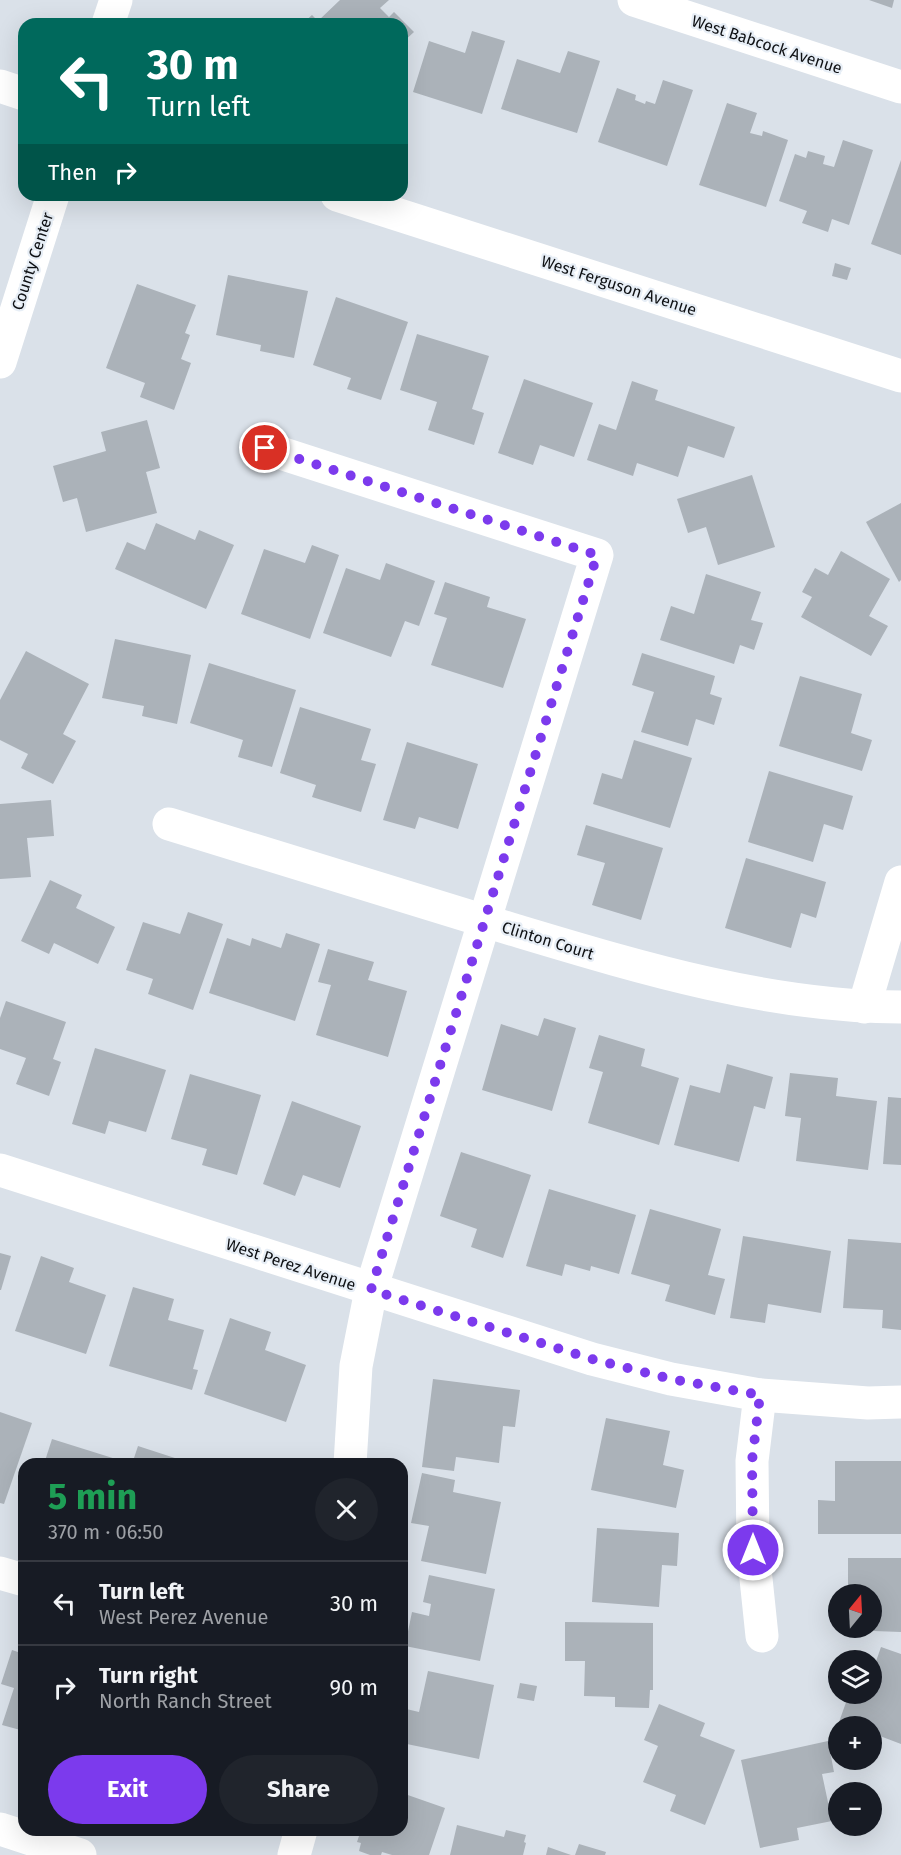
<!DOCTYPE html>
<html lang="en">
<head>
<meta charset="utf-8">
<style>
	:root { --surface:#171b24; --page:#20242c; --text:#f1f3f6; --muted:#9ea1a6; --line:#363941; --accent:#7c3aed }
	body { margin:0; font-family:"Fira Sans",sans-serif; background:var(--page); color:var(--text); height:100vh; display:flex; flex-direction:column; font-size:22px; white-space:nowrap }
	* { box-sizing:border-box; margin:0 }
	p { font-size:20px; color:var(--muted) }
	.icon { flex:none; width:33px; height:33px; fill:none; stroke:currentColor; stroke-width:2; stroke-linecap:round; stroke-linejoin:round }
	.map { position:relative; flex:1; overflow:hidden }
	.drawer { position:absolute; left:18px; top:1458px; width:390px; height:378px; display:flex; flex-direction:column; background:var(--surface); border-radius:18px; box-shadow:0 6px 24px #0002 }
	.drawer>* { flex:none }
	.hud { position:absolute; left:18px; top:18px; width:390px; height:183px; border-radius:18px; box-shadow:0 6px 24px #0002; background:#00695c; color:#fff; overflow:hidden }
	.needle { width:39px; rotate:18deg }
	.fabs { position:absolute; left:828px; top:1584px; display:grid; gap:12px }
	.fabs a { display:grid; place-items:center; width:54px; height:54px; border-radius:50%; background:var(--surface); box-shadow:0 6px 24px #0002; font-size:30px }
	.pin { position:absolute; display:grid; place-items:center; width:51px; height:51px; color:#fff; margin:-26px; border:3px solid #fff; border-radius:50%; box-shadow:0 2px 6px #0007 }
	.me { position:absolute; width:66px; margin:-33px; rotate:0deg; stroke-linejoin:round; filter:drop-shadow(0 0 4px #0008) }
	.turn { display:flex; align-items:center; gap:21px; height:126px; padding:0 30px; font-size:27px }
	.turn .icon { width:78px; height:78px; stroke-width:2.5 }
	.turn b { display:block; font-size:42px; line-height:51px }
	.then { display:flex; align-items:center; height:57px; padding:0 30px; background:#0003; gap:12px; font-size:22px }
	.round { display:grid; place-items:center; flex:none; width:63px; height:63px; border-radius:32px; background:var(--page) }
	.overview { display:flex; align-items:center; justify-content:space-between; height:102px; padding:0 30px }
	h1 { font-size:36px; font-weight:700; line-height:45px; color:#1e9e55 }
	.primary-button { display:flex; gap:12px; margin-top:auto; padding:12px 30px }
	.primary-button a { flex:1; height:69px; border-radius:36px; background:var(--accent); color:#fff; font-size:24px; font-weight:700; line-height:69px; text-align:center }
	.primary-button a+a { background:var(--page); color:var(--text) }
	ul { padding:0; list-style:none }
	li { display:flex; align-items:center; gap:18px; height:84px; padding:0 30px; border-top:2px solid var(--line) }
	li div { flex:1 }
	li b { display:block; font-size:22px }
	li em { font-style:normal }
	.map>svg:first-child { display:block }
	.building { fill:#abb2b9 }
	.lines { fill:none; stroke-linecap:round; stroke-linejoin:round }
	.minor { stroke:#fff; stroke-width:33 }
	.tertiary { stroke:#fff; stroke-width:33 }
	.route { stroke:#7c3aed; stroke-width:10; stroke-dasharray:0 18 }
	.labels { text-anchor:middle; stroke-width:4.5; stroke-linejoin:round; paint-order:stroke }
	.street-label { font-size:16px; fill:#0e1013; stroke:#e7eef6 }
</style>
</head>
<body>
<div class="map">
<svg width="901" height="1855" viewBox="0 0 901 1855">
	<rect width="100%" height="100%" fill="#dae1e9"/>
	<g class="building">
		<path d="M340 0H389L380 8 389 17 394 12 414 32 402 43V24H302L312 15 318 21Z"/>
		<path d="M869 0H894L892 8Z"/>
		<path d="M472 31 505 41 482 114 413 92 429 41 465 53Z"/>
		<path d="M568 51 600 61 577 133 501 109 517 59 560 73Z"/>
		<path d="M663 80 693 90 667 166 598 142 617 88 636 95 635 100 645 104 646 101 655 104Z"/>
		<path d="M727 103 757 113 750 133 762 136 763 131 788 140 766 207 699 185Z"/>
		<path d="M843 140 873 150 849 225 832 219 828 232 802 223 807 211 779 201 795 154 806 158 808 151 825 156 823 164 834 167Z"/>
		<path d="M901 160V255L871 244Z"/>
		<path d="M835 263 851 268 847 280 832 276Z"/>
		<path d="M228 275 308 291 294 358 260 351 261 345 216 335Z"/>
		<path d="M137 284 196 305 185 333 190 335 181 359 191 363 174 410 140 397 145 383 106 368Z"/>
		<path d="M336 297 408 322 381 400 347 389 351 378 313 365Z"/>
		<path d="M417 334 489 356 472 409 484 413 474 445 428 430 437 402 400 390Z"/>
		<path d="M524 379 593 403 574 457 540 445 533 465 498 453Z"/>
		<path d="M632 381 658 390 655 400 735 427 724 458 688 446 678 477 637 463 633 476 587 460 599 424 616 430Z"/>
		<path d="M147 420 160 468 146 472 157 513 86 532 77 498 63 502 53 466 106 451 101 432Z"/>
		<path d="M752 475 775 547 718 565 706 527 688 533 677 499Z"/>
		<path d="M901 503V580L899 582 866 522Z"/>
		<path d="M156 523 195 540 199 530 234 545 206 609 115 569 127 542 145 550Z"/>
		<path d="M312 545 339 555 310 639 241 614 264 549 305 563Z"/>
		<path d="M841 551 890 579 869 616 888 626 871 656 801 617 812 597 802 592 815 568 828 575Z"/>
		<path d="M386 563 435 581 419 626 405 621 391 657 323 633 346 568 380 580Z"/>
		<path d="M706 574 761 592 751 620 763 623 754 650 740 645 734 664 660 640 671 606 694 614Z"/>
		<path d="M445 582 490 597 487 607 526 619 503 688 431 665 447 618 434 614Z"/>
		<path d="M115 639 191 655 177 724 142 716 144 706 102 698Z"/>
		<path d="M26 651 89 684 63 734 76 741 53 784 21 768 28 754 0 740V700Z"/>
		<path d="M642 653 715 676 710 694 722 698 714 725 696 719 688 746 641 732 654 692 632 685Z"/>
		<path d="M209 663 296 690 272 767 238 757 243 740 190 723Z"/>
		<path d="M800 676 862 694 851 733 872 740 862 771 779 746Z"/>
		<path d="M300 707 371 729 361 760 376 764 361 812 312 797 316 785 280 773Z"/>
		<path d="M634 740 692 758 670 828 593 804 602 773 622 779Z"/>
		<path d="M407 742 478 764 458 829 419 817 415 829 383 820Z"/>
		<path d="M769 771 853 796 843 830 824 824 813 862 748 842Z"/>
		<path d="M51 800 54 836 27 838 31 877 0 879V804Z"/>
		<path d="M586 825 663 848 641 920 592 905 605 863 577 855Z"/>
		<path d="M746 858 826 882 816 918 801 913 791 948 725 928Z"/>
		<path d="M50 880 82 895 76 908 115 927 98 964 54 943 49 954 21 941Z"/>
		<path d="M188 912 223 924 193 1010 148 994 153 979 126 970 143 922 180 934Z"/>
		<path d="M286 933 320 944 295 1021 209 993 227 938 250 946 252 938 281 948Z"/>
		<path d="M328 949 374 962 368 980 407 991 388 1057 316 1035 331 985 318 982Z"/>
		<path d="M6 1001 66 1022 53 1059 61 1062 49 1096 16 1084 26 1058 0 1049V1018Z"/>
		<path d="M544 1018 576 1028 552 1111 482 1090 501 1024 538 1036Z"/>
		<path d="M599 1035 645 1049 641 1066 679 1078 659 1145 588 1123 603 1072 589 1068Z"/>
		<path d="M95 1048 166 1070 146 1132 109 1121 105 1134 72 1124Z"/>
		<path d="M727 1064 773 1077 765 1109 754 1106 739 1162 674 1145 690 1085 720 1093Z"/>
		<path d="M790 1073 838 1078 836 1096 877 1101 868 1170 796 1161 801 1118 785 1116Z"/>
		<path d="M190 1074 261 1095 237 1175 202 1165 207 1149 171 1139Z"/>
		<path d="M888 1097 901 1098V1165L883 1164Z"/>
		<path d="M292 1101 361 1126 340 1188 303 1175 295 1196 263 1184Z"/>
		<path d="M461 1152 531 1175 503 1258 471 1247 477 1229 440 1216Z"/>
		<path d="M549 1189 636 1215 619 1274 591 1266 590 1271 565 1264 562 1276 526 1266Z"/>
		<path d="M650 1209 721 1229 708 1275 725 1279 715 1315 665 1301 670 1285 631 1274Z"/>
		<path d="M743 1236 831 1251 821 1313 768 1304 765 1323 730 1318Z"/>
		<path d="M848 1239 901 1243V1330L882 1328 883 1310 843 1308Z"/>
		<path d="M0 1253 11 1256 1 1290H0Z"/>
		<path d="M41 1256 74 1268 69 1282 106 1295 86 1354 15 1331Z"/>
		<path d="M133 1287 174 1299 168 1320 204 1330 193 1369 198 1370 192 1390 109 1366Z"/>
		<path d="M230 1318 271 1332 265 1350 306 1365 286 1422 204 1394Z"/>
		<path d="M433 1379 520 1390 515 1427 503 1426 499 1463 456 1457 454 1471 422 1467Z"/>
		<path d="M0 1412 32 1423 4 1504 0 1503Z"/>
		<path d="M606 1418 670 1431 663 1465 684 1470 676 1508 591 1490Z"/>
		<path d="M52 1439 119 1460 118 1464H44Z"/>
		<path d="M138 1446 181 1460 179 1464H132Z"/>
		<path d="M835 1461H901V1534H818V1500L835 1501Z"/>
		<path d="M422 1473 455 1480 453 1492 501 1502 486 1574 421 1561 429 1526 411 1523Z"/>
		<path d="M597 1528 679 1533 677 1566 662 1565 659 1607 592 1602Z"/>
		<path d="M848 1558H901V1632L874 1631 873 1594H848Z"/>
		<path d="M429 1575 495 1589 480 1661 405 1646 412 1612 429 1616 431 1604 423 1602Z"/>
		<path d="M565 1622 653 1623V1690H650L649 1708 615 1707V1697L584 1696 585 1661H565Z"/>
		<path d="M881 1647 901 1654V1744L872 1733V1726H852L839 1722 849 1694H872V1673Z"/>
		<path d="M12 1650 24 1654V1731L2 1725 14 1688 1 1684Z"/>
		<path d="M428 1671 494 1685 479 1759 402 1743V1708L419 1712Z"/>
		<path d="M520 1683 537 1686 534 1701 517 1698Z"/>
		<path d="M659 1704 705 1723 700 1736 735 1750 705 1825 670 1811 676 1795 643 1782 658 1746 644 1740Z"/>
		<path d="M828 1741 834 1772 822 1774 832 1821 797 1828 799 1840 760 1848 741 1760Z"/>
		<path d="M402 1793 445 1808 429 1855H392L382 1852 381 1855H370L359 1851 361 1843 357 1842 361 1830H402Z"/>
		<path d="M457 1825 504 1837 506 1830 526 1835 524 1842 526 1843 523 1855H450Z"/>
		<path d="M579 1844 606 1852 605 1855H575Z"/>
		<path d="M548 1847 571 1855H546Z"/>
	</g>
	<g class="lines">
		<g class="minor">
			<path d="M634 0 901 87"/>
			<path d="M265 448 597 555 371 1290 356 1366 350 1464"/>
			<path d="M169 824C283 859 397 894 511 929 638 967 768 1007 901 1007"/>
			<path d="M864 1007 901 882"/>
			<path d="M0 1170 592 1359 671 1379 760 1395 868 1403 901 1402"/>
			<path d="M760 1395 752 1461 753 1550 762 1636"/>
			<path d="M0 1573 24 1580"/>
			<path d="M0 1829 80 1855"/>
			<path d="M294 1855 301 1830"/>
		</g>
		<g class="tertiary">
			<path d="M108 24 116 0"/>
			<path d="M0 86 24 94"/>
			<path d="M337 195 901 376"/>
			<path d="M0 362 53 195"/>
		</g>
	</g>
	<g class="lines">
		<path class="route" d="M265 448 597 555 371 1290 592 1359 671 1379 760 1395 752 1461 753 1550"/>
	</g>
	<g class="labels">
		<g class="street-label">
			<text transform="translate(767 44) rotate(18)" y="6">West Babcock Avenue</text>
			<text transform="translate(32 261) rotate(-72)" y="6">County Center</text>
			<text transform="translate(619 285) rotate(18)" y="6">West Ferguson Avenue</text>
			<text transform="translate(548 940) rotate(17)" y="6">Clinton Court</text>
			<text transform="translate(291 1264) rotate(18)" y="6">West Perez Avenue</text>
		</g>
	</g>
</svg>
<div class="fabs">
<a><svg class="needle" viewBox="-14 -14 28 28"><path d="M0-13l5 13h-10z" fill="#e53935"/><path d="M0 13l5-13h-10z" fill="#9ea1a6"/></svg></a>
<a><svg class="icon" aria-label="layers" viewBox="0 0 24 24"><path d="M12 4l9 5-9 5-9-5zM3 14l9 5 9-5"/></svg></a>
<a>+</a>
<a>−</a>
</div>
<div class="pin" style="left:265px;top:448px;background:#d93025"><svg class="icon" aria-label="arrive" viewBox="0 0 24 24"><path d="M6 21V4h12l-3 4 3 4H6"/></svg></div>
<svg class="me" style="left:753px;top:1550px" viewBox="-20 -20 40 40"><circle r="17" fill="#7c3aed" stroke="#fff" stroke-width="3"/><path d="M0-11L8 9 0 5-8 9z" fill="#fff"/></svg>
<div class="hud">
<div class="turn"><svg class="icon" aria-label="left" viewBox="0 0 24 24"><path d="M17 20v-9H6M10 6l-5 5 5 5"/></svg><div><b>30 m</b>Turn left</div></div>
<div class="then">Then<svg class="icon" aria-label="right" viewBox="0 0 24 24"><path d="M7 20v-9h11M14 6l5 5-5 5"/></svg></div>
</div>
<section class="drawer">
<div class="overview"><div><h1>5 min</h1><p>370 m · 06:50</p></div><a class="round"><svg class="icon" aria-label="close" viewBox="0 0 24 24"><path d="M6 6l12 12M18 6L6 18"/></svg></a></div>
<ul>
<li><svg class="icon" aria-label="left" viewBox="0 0 24 24"><path d="M17 20v-9H6M10 6l-5 5 5 5"/></svg><div><b>Turn left</b><p>West Perez Avenue</p></div><em>30 m</em></li>
<li><svg class="icon" aria-label="right" viewBox="0 0 24 24"><path d="M7 20v-9h11M14 6l5 5-5 5"/></svg><div><b>Turn right</b><p>North Ranch Street</p></div><em>90 m</em></li>
</ul>
<div class="primary-button"><a>Exit</a><a>Share</a></div>
</section>
</div>
</body>
</html>
